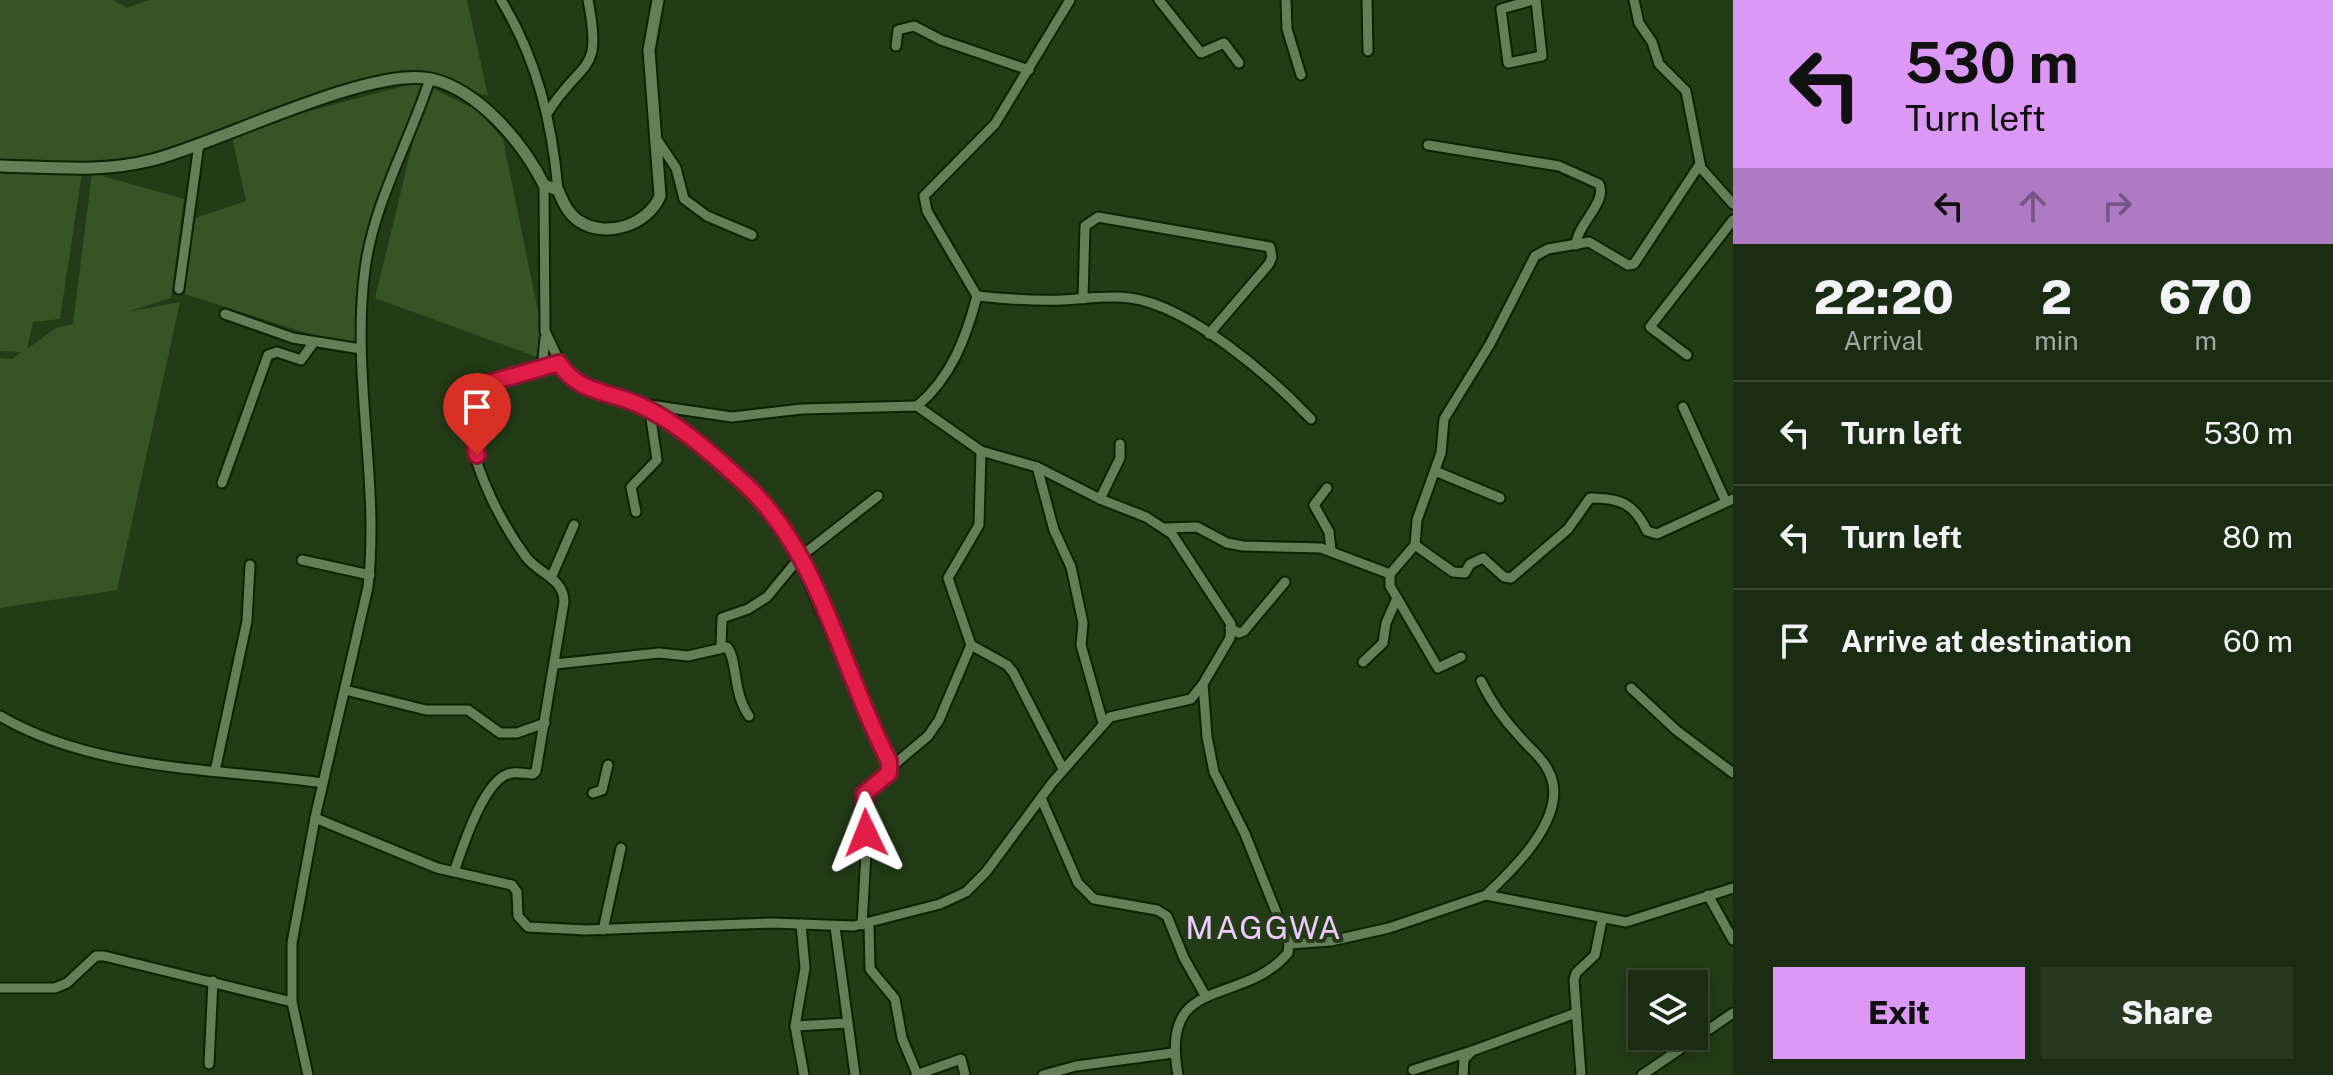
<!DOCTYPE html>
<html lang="en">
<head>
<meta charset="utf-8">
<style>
	:root { --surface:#1a2c11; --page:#27381f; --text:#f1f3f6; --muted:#9fa79f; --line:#384831; --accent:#db99f5 }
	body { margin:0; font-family:"Public Sans",sans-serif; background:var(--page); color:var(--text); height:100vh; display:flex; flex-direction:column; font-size:30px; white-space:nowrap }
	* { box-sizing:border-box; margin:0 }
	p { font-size:26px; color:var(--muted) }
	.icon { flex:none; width:44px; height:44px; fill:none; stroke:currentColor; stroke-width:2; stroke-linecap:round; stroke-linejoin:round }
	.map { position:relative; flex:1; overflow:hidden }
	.drawer { display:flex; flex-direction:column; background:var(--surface); width:600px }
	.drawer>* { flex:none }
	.guide { background:#db99f5; color:#111; overflow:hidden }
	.controls { position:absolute; left:1628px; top:970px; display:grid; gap:16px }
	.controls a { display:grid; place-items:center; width:80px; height:80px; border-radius:0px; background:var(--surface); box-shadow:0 4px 20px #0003,0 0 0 2px var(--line); font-size:40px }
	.pin { position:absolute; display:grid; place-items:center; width:68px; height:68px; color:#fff; margin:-82px -34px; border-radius:50% 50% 50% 0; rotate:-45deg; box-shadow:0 0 8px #0007 }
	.pin .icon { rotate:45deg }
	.me { position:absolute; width:88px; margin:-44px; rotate:358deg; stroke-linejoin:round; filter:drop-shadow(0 0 6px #0008) }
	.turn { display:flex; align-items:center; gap:28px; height:168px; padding:0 40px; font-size:36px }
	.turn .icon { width:104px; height:104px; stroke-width:2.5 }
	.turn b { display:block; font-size:56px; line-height:68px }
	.lanes { display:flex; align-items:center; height:76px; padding:0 40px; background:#0003; justify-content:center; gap:40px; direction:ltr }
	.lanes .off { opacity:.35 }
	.eta { display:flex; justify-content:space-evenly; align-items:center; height:136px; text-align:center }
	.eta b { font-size:48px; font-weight:800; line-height:56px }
	.button { display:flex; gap:16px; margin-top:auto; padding:16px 40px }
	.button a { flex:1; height:92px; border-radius:0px; background:var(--accent); color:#111; font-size:32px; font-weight:800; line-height:92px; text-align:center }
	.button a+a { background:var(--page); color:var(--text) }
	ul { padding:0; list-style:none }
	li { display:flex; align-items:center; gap:24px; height:104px; padding:0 40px; border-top:2px solid var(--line) }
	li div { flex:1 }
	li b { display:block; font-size:30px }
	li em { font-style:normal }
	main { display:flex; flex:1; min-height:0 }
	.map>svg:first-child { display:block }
	.green { fill:#365426 }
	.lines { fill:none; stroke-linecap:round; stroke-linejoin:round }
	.minor-casing { stroke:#0b2200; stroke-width:13 }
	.tertiary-casing { stroke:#0b2200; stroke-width:15 }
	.minor { stroke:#647f58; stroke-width:9 }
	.tertiary { stroke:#647f58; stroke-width:11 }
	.route-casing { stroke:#92132f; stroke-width:20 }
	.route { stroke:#e11d48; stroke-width:14 }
	.labels { text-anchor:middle; stroke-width:8; stroke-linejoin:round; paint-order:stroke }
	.quarter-label { font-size:32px; letter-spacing:2px; fill:#efcafe; stroke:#233b17 }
</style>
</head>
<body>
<main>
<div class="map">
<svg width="1733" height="1075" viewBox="0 0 1733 1075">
	<rect width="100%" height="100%" fill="#233b17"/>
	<g class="green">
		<path d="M0 0H113L127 8 149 0H467L488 96 403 70 131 165 0 163Z"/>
		<path d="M430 79 428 86 478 111 503 139 548 361 375 298 426 88 377 200 355 349 185 294 189 220 246 201 231 132Z"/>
		<path d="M0 170 82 173 60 319 33 322 27 349 56 328 73 324 92 173 184 199 171 298 127 312 180 302 117 590 0 608V358L12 359 21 352 0 351Z"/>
	</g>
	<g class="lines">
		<defs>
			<g id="minor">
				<path d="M501 0C537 59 552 122 558 190"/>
				<path d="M1159 0 1201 53 1224 43 1239 63"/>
				<path d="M1286 0 1287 29 1301 75"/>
				<path d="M1367 0 1368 51"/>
				<path d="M1533 0 1501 9 1508 63 1542 56 1536 0"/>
				<path d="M1634 0 1639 23 1652 42 1659 64 1686 91 1701 168 1733 204"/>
				<path d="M896 46 898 30 914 26 941 40 1029 70"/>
				<path d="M548 112C583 57 603 76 588 0"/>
				<path d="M656 138 676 168 684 199 707 216 752 235"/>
				<path d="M1428 145 1559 166 1599 184C1608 202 1577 224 1576 245"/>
				<path d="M544 185 545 331 563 369 590 390 636 403 732 417 802 409 917 406 981 451 1037 467 1100 499"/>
				<path d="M179 289 199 144"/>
				<path d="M977 296C1005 299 1034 301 1063 300 1085 299 1108 295 1130 298 1190 306 1271 377 1311 419"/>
				<path d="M1083 299 1085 226 1098 217 1270 247 1272 257 1269 264 1209 334"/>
				<path d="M225 314 293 338 361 349"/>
				<path d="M1687 355 1650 327 1733 220"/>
				<path d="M542 369 545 338"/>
				<path d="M639 405 685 434 744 483 789 537 890 768 886 777 864 794 866 853 862 925"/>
				<path d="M917 406C951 378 966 338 977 296L927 211 924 196 995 124 1070 0"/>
				<path d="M1683 407 1725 500"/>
				<path d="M1120 444V458L1100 499 1146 517 1172 534 1231 624 1230 638 1203 684 1207 737 1214 772 1245 834 1289 944"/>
				<path d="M1037 467 1054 530 1071 567 1083 623 1081 645 1103 723"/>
				<path d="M1435 471 1500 498"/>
				<path d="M222 483 268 355 277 352 301 360 314 342"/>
				<path d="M1327 488 1314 505 1329 532 1331 550"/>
				<path d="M636 512 631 487 657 460 650 412"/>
				<path d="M1165 528 1197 527 1227 543 1243 546 1321 548 1390 574"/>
				<path d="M1415 545 1453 572 1465 573 1470 564 1483 558 1504 577 1511 578 1568 529 1590 498C1620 498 1634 503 1647 531L1657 534 1733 499"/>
				<path d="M302 560 370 575"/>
				<path d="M551 578 574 525"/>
				<path d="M1230 628 1239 633 1244 631 1285 582"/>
				<path d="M971 645 1007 665 1013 672 1063 769"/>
				<path d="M721 647 722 618 748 609 767 597 800 557 878 496"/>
				<path d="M1461 657 1438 668 1390 586V574L1415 545 1417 520 1441 453 1444 419 1490 344 1535 256 1548 249 1589 242 1628 265 1634 264 1700 164"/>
				<path d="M1363 662 1383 643 1386 623 1397 598"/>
				<path d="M555 664 659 653 688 656 727 647C738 660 732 692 749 716"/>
				<path d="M1481 681C1491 702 1504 720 1520 737 1529 748 1542 757 1548 770 1572 813 1515 868 1486 895"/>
				<path d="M1631 688 1676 730 1733 773"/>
				<path d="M345 690 426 710H468L500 733H517L545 723"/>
				<path d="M0 716C96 772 217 768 323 783"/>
				<path d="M890 768 928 736 939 720 971 645 948 578 979 525 981 451"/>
				<path d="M215 771 247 621 250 565"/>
				<path d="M593 793 602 790 608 765"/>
				<path d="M1041 798 1078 883 1094 899 1157 910 1167 916 1184 958 1206 997"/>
				<path d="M315 818 437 868 512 885 517 892 518 916 528 927 586 930 772 923 854 926 940 904 966 892 986 872 1052 783 1110 717 1191 699 1203 684"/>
				<path d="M454 872C462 849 483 782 508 774 515 771 525 774 533 774L536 771 564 602C564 578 539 574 526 557 495 514 467 455 466 402L474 387 483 383 559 363"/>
				<path d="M1708 895 1733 940"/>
				<path d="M801 924 805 968 795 1026 804 1075"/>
				<path d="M869 925 870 969 895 999 902 1038 917 1074"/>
				<path d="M835 927 855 1075"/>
				<path d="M603 930 621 848"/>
				<path d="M0 988H55L67 983 96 956H104L292 1002"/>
				<path d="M795 1026 848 1023"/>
				<path d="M209 1064 213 981"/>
				<path d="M1413 1070 1472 1051"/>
				<path d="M308 1075 292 1002V943L315 818 368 587C380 482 351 376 365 269 374 202 409 143 430 79"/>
				<path d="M916 1075 961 1059 965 1075"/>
				<path d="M1043 1075 1076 1066 1173 1053"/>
				<path d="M1178 1075C1159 972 1241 1008 1288 953L1289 944 1331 941 1389 928 1486 895 1626 922 1733 888"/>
				<path d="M1463 1075 1464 1059 1472 1051 1576 1013"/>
				<path d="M1581 1075 1574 980 1576 973 1595 955 1602 920"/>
				<path d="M1642 1075 1733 1013"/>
			</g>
			<path id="tertiary" d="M0 166C51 167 102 173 152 160 219 143 369 66 431 79 479 90 523 143 544 185L558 190C563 202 568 214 579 221 606 239 648 225 660 196L649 50 658 0"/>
		</defs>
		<use href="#minor" class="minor-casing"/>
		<use href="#tertiary" class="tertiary-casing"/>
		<use href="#minor" class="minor"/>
		<use href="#tertiary" class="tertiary"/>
	</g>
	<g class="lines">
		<defs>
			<path id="route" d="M477 455 466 402 474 387 559 363C578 393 608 391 637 404 675 420 713 455 744 483 822 555 841 670 889 761V773L864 794 866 833"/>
		</defs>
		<use href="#route" class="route-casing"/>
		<use href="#route" class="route"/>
	</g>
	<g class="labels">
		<g class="quarter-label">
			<text x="1264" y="939">MAGGWA</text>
		</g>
	</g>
</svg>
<div class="controls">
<a><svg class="icon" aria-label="layers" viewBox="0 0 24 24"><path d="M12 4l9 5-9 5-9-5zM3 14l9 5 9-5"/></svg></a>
</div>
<div class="pin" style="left:477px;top:455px;background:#d93025"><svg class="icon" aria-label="arrive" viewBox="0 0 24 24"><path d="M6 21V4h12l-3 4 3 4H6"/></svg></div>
<svg class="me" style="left:866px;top:833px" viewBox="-20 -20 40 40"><path d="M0-17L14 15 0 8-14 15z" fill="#e11d48" stroke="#fff" stroke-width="4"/></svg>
</div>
<section class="drawer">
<div class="guide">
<div class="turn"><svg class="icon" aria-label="left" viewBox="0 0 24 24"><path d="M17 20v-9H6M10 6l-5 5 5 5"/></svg><div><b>530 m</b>Turn left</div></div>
<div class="lanes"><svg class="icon" aria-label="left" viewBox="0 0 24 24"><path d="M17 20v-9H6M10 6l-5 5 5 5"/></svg><svg class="icon off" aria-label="ahead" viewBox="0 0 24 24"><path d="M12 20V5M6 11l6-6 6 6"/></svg><svg class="icon off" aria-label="right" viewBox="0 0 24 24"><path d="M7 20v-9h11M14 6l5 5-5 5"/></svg></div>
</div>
<div class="eta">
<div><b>22:20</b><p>Arrival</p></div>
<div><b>2</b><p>min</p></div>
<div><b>670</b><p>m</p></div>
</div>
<ul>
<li><svg class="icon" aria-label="left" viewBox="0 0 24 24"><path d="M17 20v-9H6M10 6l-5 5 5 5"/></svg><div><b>Turn left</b></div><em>530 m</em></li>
<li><svg class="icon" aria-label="left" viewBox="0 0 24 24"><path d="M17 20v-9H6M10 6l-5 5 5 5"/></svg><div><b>Turn left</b></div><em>80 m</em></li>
<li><svg class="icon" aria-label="arrive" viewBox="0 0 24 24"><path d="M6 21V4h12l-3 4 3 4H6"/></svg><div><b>Arrive at destination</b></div><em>60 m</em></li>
</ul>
<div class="button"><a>Exit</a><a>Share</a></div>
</section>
</main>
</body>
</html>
